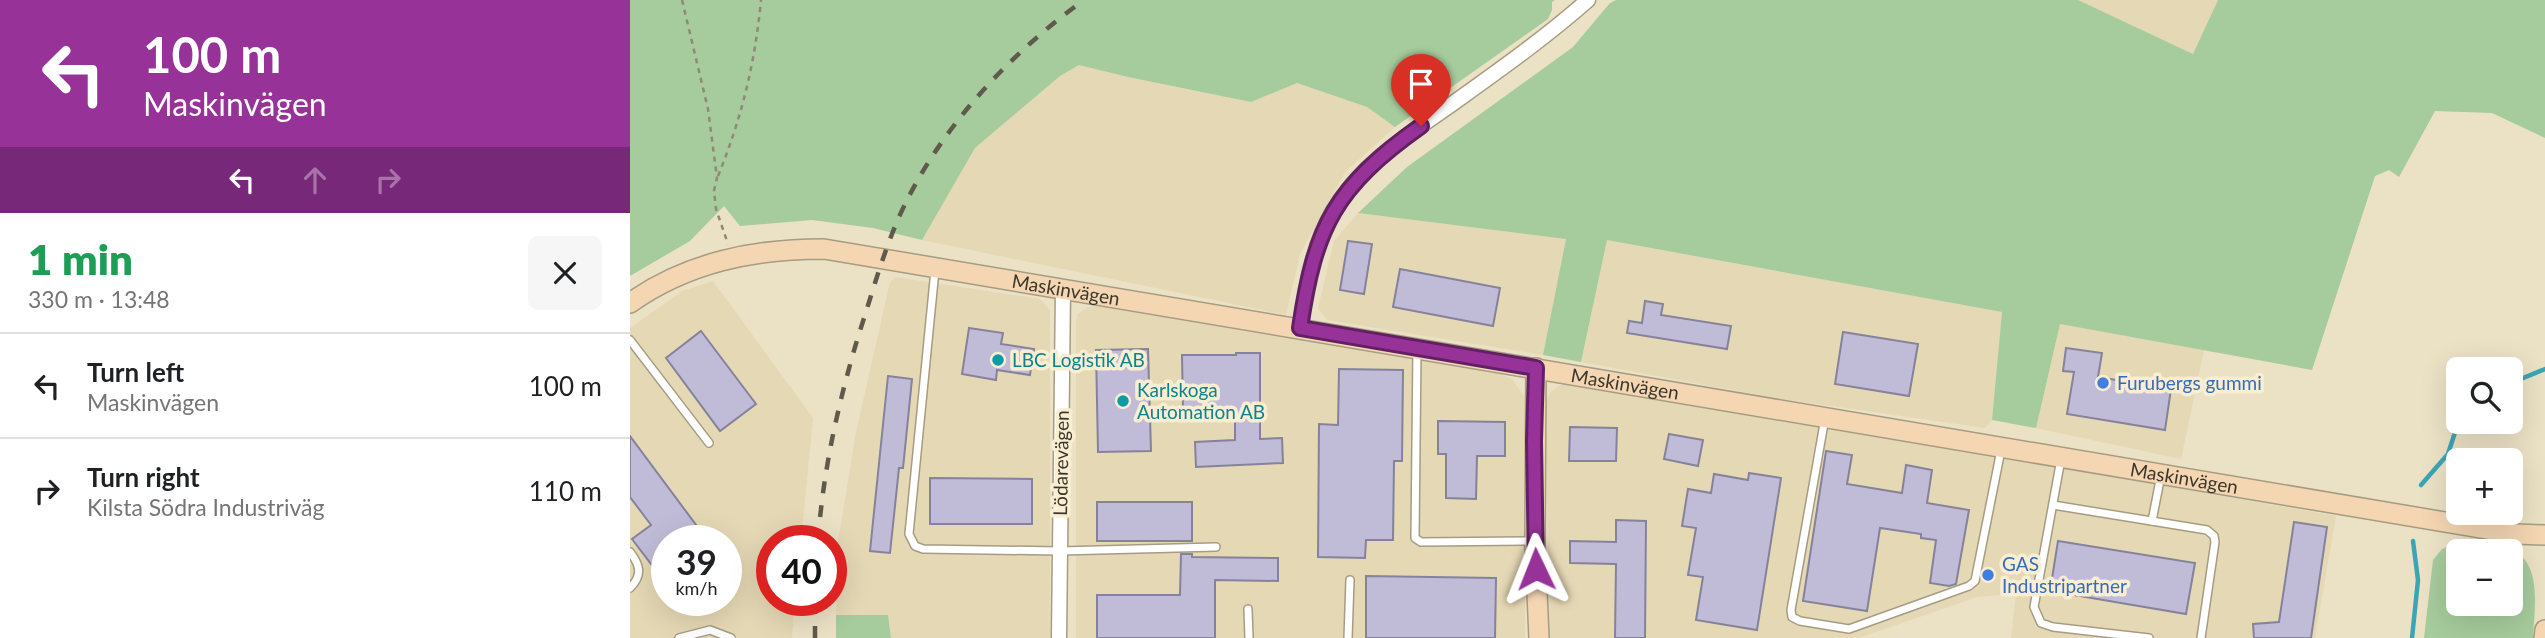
<!DOCTYPE html>
<html lang="en">
<head>
<meta charset="utf-8">
<style>
	:root { --surface:#fff; --page:#f6f6f6; --text:#202124; --muted:#757577; --line:#e0e0e0 }
	body { margin:0; font-family:Lato,sans-serif; background:var(--page); color:var(--text); height:100vh; display:flex; flex-direction:column; font-size:26px; white-space:nowrap }
	* { box-sizing:border-box; margin:0 }
	p { font-size:23px; color:var(--muted) }
	.icon { flex:none; width:38px; height:38px; fill:none; stroke:currentColor; stroke-width:2; stroke-linecap:round; stroke-linejoin:round }
	.map { position:relative; flex:1; overflow:hidden }
	.sheet { display:flex; flex-direction:column; background:var(--surface); width:630px }
	.sheet>* { flex:none }
	.hud { background:#963298; color:#fff; overflow:hidden }
	.tools { position:absolute; left:1816px; top:357px; display:grid; gap:14px }
	.tools a { display:grid; place-items:center; width:77px; height:77px; border-radius:10px; background:var(--surface); box-shadow:0 7px 28px #0002; font-size:35px }
	.speed { position:absolute; left:21px; top:525px; display:flex; gap:14px; font-size:35px; font-weight:700; text-align:center }
	.speed>* { display:grid; place-content:center; width:91px; height:91px; border-radius:50%; background:var(--surface); box-shadow:0 7px 28px #0002; line-height:1 }
	.speed small { font-size:18px; font-weight:400 }
	.speed .limit { border:10px solid #d22; background:#fff; color:#111 }
	.pin { position:absolute; display:grid; place-items:center; width:60px; height:60px; color:#fff; margin:-72px -30px; border-radius:50% 50% 50% 0; rotate:-45deg; box-shadow:0 0 7px #0007 }
	.pin .icon { rotate:45deg }
	.me { position:absolute; width:77px; margin:-38px; rotate:358deg; stroke-linejoin:round; filter:drop-shadow(0 0 5px #0008) }
	.turn { display:flex; align-items:center; gap:24px; height:147px; padding:0 28px; font-size:32px }
	.turn .icon { width:91px; height:91px; stroke-width:2.5 }
	.turn b { display:block; font-size:49px; line-height:60px }
	.lanes { display:flex; align-items:center; height:66px; padding:0 28px; background:#0003; justify-content:center; gap:35px; direction:ltr }
	.lanes .off { opacity:.35 }
	.round { display:grid; place-items:center; flex:none; width:74px; height:74px; border-radius:10px; background:var(--page) }
	.head { display:flex; align-items:center; justify-content:space-between; height:119px; padding:0 28px }
	h1 { font-size:42px; font-weight:800; line-height:52px; color:#1e9e55 }
	ul { padding:0; list-style:none }
	li { display:flex; align-items:center; gap:21px; height:105px; padding:0 28px; border-top:2px solid var(--line) }
	li div { flex:1 }
	li b { display:block; font-size:26px }
	li em { font-style:normal }
	main { display:flex; flex:1; min-height:0 }
	.map>svg:first-child { display:block }
	.built { fill:#e5d8b5; fill-rule:evenodd }
	.green { fill:#a6cb9c; fill-rule:evenodd }
	.lines { fill:none; stroke-linecap:round; stroke-linejoin:round }
	.stream { stroke:#3ca5b4; stroke-width:4.5 }
	.building { fill:#c0bcd7; stroke:#85829b; stroke-width:2 }
	.lane-casing { stroke:#a69c82; stroke-width:10 }
	.street-casing { stroke:#a69c82; stroke-width:17 }
	.secondary-casing { stroke:#a69c82; stroke-width:22 }
	.path { stroke:#8f8975; stroke-width:2.5; stroke-dasharray:5 5; stroke-linecap:butt }
	.lane { stroke:#fff; stroke-width:7 }
	.street { stroke:#fff; stroke-width:14 }
	.secondary { stroke:#f4d6b3; stroke-width:19 }
	.rail { stroke:#5f5a4b; stroke-width:4.5; stroke-dasharray:12 12; stroke-linecap:butt }
	.route-casing { stroke:#622063; stroke-width:18 }
	.route { stroke:#963298; stroke-width:12 }
	.culture-dot { fill:#0f9aa8; stroke:#f9eed2; stroke-width:2.5 }
	.shop-dot { fill:#3f7fe0; stroke:#f9eed2; stroke-width:2.5 }
	.labels { text-anchor:middle; stroke-width:7; stroke-linejoin:round; paint-order:stroke }
	.street-label { font-size:19px; fill:#3b372c; stroke:#f9eed2 }
	.culture-label { font-size:19px; fill:#0d838f; stroke:#f9eed2; text-anchor:start }
	.shop-label { font-size:19px; fill:#366cbe; stroke:#f9eed2; text-anchor:start }
</style>
</head>
<body>
<main>
<section class="sheet">
<div class="hud">
<div class="turn"><svg class="icon" aria-label="left" viewBox="0 0 24 24"><path d="M17 20v-9H6M10 6l-5 5 5 5"/></svg><div><b>100 m</b>Maskinvägen</div></div>
<div class="lanes"><svg class="icon" aria-label="left" viewBox="0 0 24 24"><path d="M17 20v-9H6M10 6l-5 5 5 5"/></svg><svg class="icon off" aria-label="ahead" viewBox="0 0 24 24"><path d="M12 20V5M6 11l6-6 6 6"/></svg><svg class="icon off" aria-label="right" viewBox="0 0 24 24"><path d="M7 20v-9h11M14 6l5 5-5 5"/></svg></div>
</div>
<div class="head"><div><h1>1 min</h1><p>330 m · 13:48</p></div><a class="round"><svg class="icon" aria-label="close" viewBox="0 0 24 24"><path d="M6 6l12 12M18 6L6 18"/></svg></a></div>
<ul>
<li><svg class="icon" aria-label="left" viewBox="0 0 24 24"><path d="M17 20v-9H6M10 6l-5 5 5 5"/></svg><div><b>Turn left</b><p>Maskinvägen</p></div><em>100 m</em></li>
<li><svg class="icon" aria-label="right" viewBox="0 0 24 24"><path d="M7 20v-9h11M14 6l5 5-5 5"/></svg><div><b>Turn right</b><p>Kilsta Södra Industriväg</p></div><em>110 m</em></li>
</ul>
</section>
<div class="map">
<svg width="1915" height="638" viewBox="0 0 1915 638">
	<rect width="100%" height="100%" fill="#ebe1c5"/>
	<g class="built">
		<path d="M1448 0H1588L1563 54Z"/>
		<path d="M449 65 498 77 621 102 667 83 737 107 765 127 715 172 670 254 656 315 292 240 345 148 430 76Z"/>
		<path d="M728 213 936 239 913 355 697 320 688 308 704 241Z"/>
		<path d="M977 240 1372 312 1362 420 1355 428 1152 399 951 362Z"/>
		<path d="M265 277 410 299 420 310V638H261L258 615H206L207 548 226 432 260 282Z"/>
		<path d="M83 281 183 418 171 541H142V600H165L162 638H0V328L52 291ZM37 541H96V600H37Z"/>
		<path d="M466 306 870 374 882 379 896 399 895 638H446V322L448 314 458 307Z"/>
		<path d="M1430 324 1574 350 1551 459 1406 428Z"/>
		<path d="M939 382 1706 516 1685 638H1381L1386 594 1347 597 1229 638H919L916 401 920 393 928 386Z"/>
	</g>
	<g class="green">
		<path d="M0 0H925L922 2V10L918 19 765 127 737 107 667 83 621 102 498 77 449 65 430 76 345 148 292 240 243 228 182 220 110 226 94 206 60 241 0 276Z"/>
		<path d="M986 0H1448L1563 54 1588 0H1915V138L1862 113 1805 111 1769 177 1759 170 1745 176 1682 370 1430 324 1406 428 1362 420 1372 312 977 240 951 362 913 355 936 239 728 213 777 167 943 47 980 3Z"/>
		<path d="M1833 540C1847 543 1864 544 1878 548 1914 561 1904 608 1903 638H1794L1803 560 1812 549ZM1829 551H1881V604H1829Z"/>
		<path d="M206 615H258L261 638H206Z"/>
	</g>
	<g class="lines">
		<g class="stream">
			<path d="M1881 383 1915 369"/>
			<path d="M1791 485 1818 454 1829 420"/>
			<path d="M1782 638 1788 580 1783 541"/>
		</g>
	</g>
	<g class="building">
		<path d="M718 241 742 244 734 294 710 290Z"/>
		<path d="M770 269 870 288 863 326 763 307Z"/>
		<path d="M1015 301 1033 304 1031 315 1101 326 1097 349 997 333 999 321 1012 323Z"/>
		<path d="M339 328 373 333 371 344 404 349 400 375 367 370 366 380 332 374Z"/>
		<path d="M71 331 126 404 90 431 36 358Z"/>
		<path d="M1213 332 1288 344 1279 396 1205 384Z"/>
		<path d="M1436 348 1472 353 1468 377 1541 389 1535 430 1437 414 1444 372 1433 371Z"/>
		<path d="M518 349 521 451 468 452 466 350Z"/>
		<path d="M606 353H630V439L652 438 653 463 566 467 565 442 605 440V410H553L552 355H606Z"/>
		<path d="M709 369 773 370 772 461H764L763 540H736L735 558 688 557 689 424 708 425Z"/>
		<path d="M258 376 282 379 273 468H269L260 553 240 551Z"/>
		<path d="M808 421 875 422V456H847L846 499 816 498V454H808Z"/>
		<path d="M940 427 987 428 986 461H939Z"/>
		<path d="M1039 434 1073 440 1068 466 1034 459Z"/>
		<path d="M0 436 78 541H37V585L2 539 21 525 0 497Z"/>
		<path d="M1196 451 1222 455 1217 484 1272 493 1276 465 1302 470 1297 503 1339 510 1326 584 1319 586 1300 583 1306 540 1291 538V534L1250 528 1237 611 1173 601Z"/>
		<path d="M1119 473 1151 478 1127 630 1066 620 1073 577 1058 575 1066 528 1052 526 1058 489 1081 493 1084 474 1118 480Z"/>
		<path d="M300 478 402 479V524H300Z"/>
		<rect x="467" y="502" width="95" height="39"/>
		<path d="M986 520 1016 521 1015 638H985L986 564 940 563V541L986 542Z"/>
		<path d="M1664 522 1697 527 1681 638H1624L1623 624 1649 622Z"/>
		<path d="M1428 541 1565 563 1556 614 1420 591Z"/>
		<path d="M551 554H562V557L648 558V581L585 580V638H467V595H550Z"/>
		<path d="M736 576 866 578 865 638H736Z"/>
	</g>
	<g class="lines">
		<defs>
			<g id="lane">
				<path d="M305 270 279 534 285 546 293 549 430 551 586 547"/>
				<path d="M0 340 79 443"/>
				<path d="M787 349 785 538 791 542 905 541"/>
				<path d="M1195 418 1161 610 1162 617 1170 621 1219 629 1339 586 1345 581 1371 450"/>
				<path d="M1431 459 1404 607 1411 623 1423 627 1519 638"/>
				<path d="M1423 505 1577 530 1584 536 1585 542 1571 638"/>
				<path d="M1522 521 1531 475"/>
				<path d="M0 552C10 565 13 575 0 588"/>
				<path d="M618 609 619 638"/>
				<path d="M49 638 80 630 101 638"/>
				<path d="M718 638 720 580"/>
			</g>
			<g id="street">
				<path d="M670 329C676 288 682 247 703 211 731 164 778 135 822 104 868 71 915 38 958 0"/>
				<path d="M429 638 433 289"/>
			</g>
			<g id="secondary">
				<path id="s1" d="M0 303C58 262 124 249 194 249L1886 534 1915 535"/>
				<path d="M906 368 905 546 909 638"/>
				<path d="M1914 638 1915 630"/>
			</g>
		</defs>
		<use href="#lane" class="lane-casing"/>
		<use href="#street" class="street-casing"/>
		<use href="#secondary" class="secondary-casing"/>
		<g class="path">
			<path d="M52 0 78 109 87 178 84 191 86 209 98 244"/>
			<path d="M88 176C112 117 125 63 131 0"/>
		</g>
		<use href="#lane" class="lane"/>
		<use href="#street" class="street"/>
		<use href="#secondary" class="secondary"/>
		<g class="rail">
			<path d="M188 541C193 471 208 404 228 337 241 297 252 256 269 217 308 130 378 55 454 0"/>
			<path d="M185 638V600"/>
		</g>
	</g>
	<g class="lines">
		<defs>
			<path id="route" d="M791 126C705 187 685 226 670 328L906 368 904 441 906 569"/>
		</defs>
		<use href="#route" class="route-casing"/>
		<use href="#route" class="route"/>
	</g>
	<g class="culture-dot">
		<circle cx="368" cy="360" r="7"/>
		<circle cx="493" cy="401" r="7"/>
	</g>
	<g class="shop-dot">
		<circle cx="1473" cy="383" r="7"/>
		<circle cx="1358" cy="575" r="7"/>
	</g>
	<g class="labels">
		<g class="street-label">
			<text dy="7" stroke="none"><textPath href="#s1" startOffset="450">Maskinvägen</textPath></text>
			<text dy="7" stroke="none"><textPath href="#s1" startOffset="1017">Maskinvägen</textPath></text>
			<text transform="translate(431 463) rotate(-89)" y="7">Lödarevägen</text>
			<text dy="7" stroke="none"><textPath href="#s1" startOffset="1584">Maskinvägen</textPath></text>
		</g>
		<g class="culture-label">
			<text x="382" y="367">LBC Logistik AB</text>
			<text x="507" y="397">Karlskoga<tspan x="507" dy="22">Automation AB</tspan></text>
		</g>
		<g class="shop-label">
			<text x="1487" y="390">Furubergs gummi</text>
			<text x="1372" y="571">GAS<tspan x="1372" dy="22">Industripartner</tspan></text>
		</g>
	</g>
</svg>
<div class="tools">
<a><svg class="icon" aria-label="search" viewBox="0 0 24 24"><circle cx="10" cy="10" r="6"/><path d="M15 15l6 6"/></svg></a>
<a>+</a>
<a>−</a>
</div>
<div class="speed"><div>39<small>km/h</small></div><div class="limit">40</div></div>
<div class="pin" style="left:791px;top:126px;background:#d93025"><svg class="icon" aria-label="arrive" viewBox="0 0 24 24"><path d="M6 21V4h12l-3 4 3 4H6"/></svg></div>
<svg class="me" style="left:906px;top:569px" viewBox="-20 -20 40 40"><path d="M0-17L14 15 0 8-14 15z" fill="#963298" stroke="#fff" stroke-width="4"/></svg>
</div>
</main>
</body>
</html>
